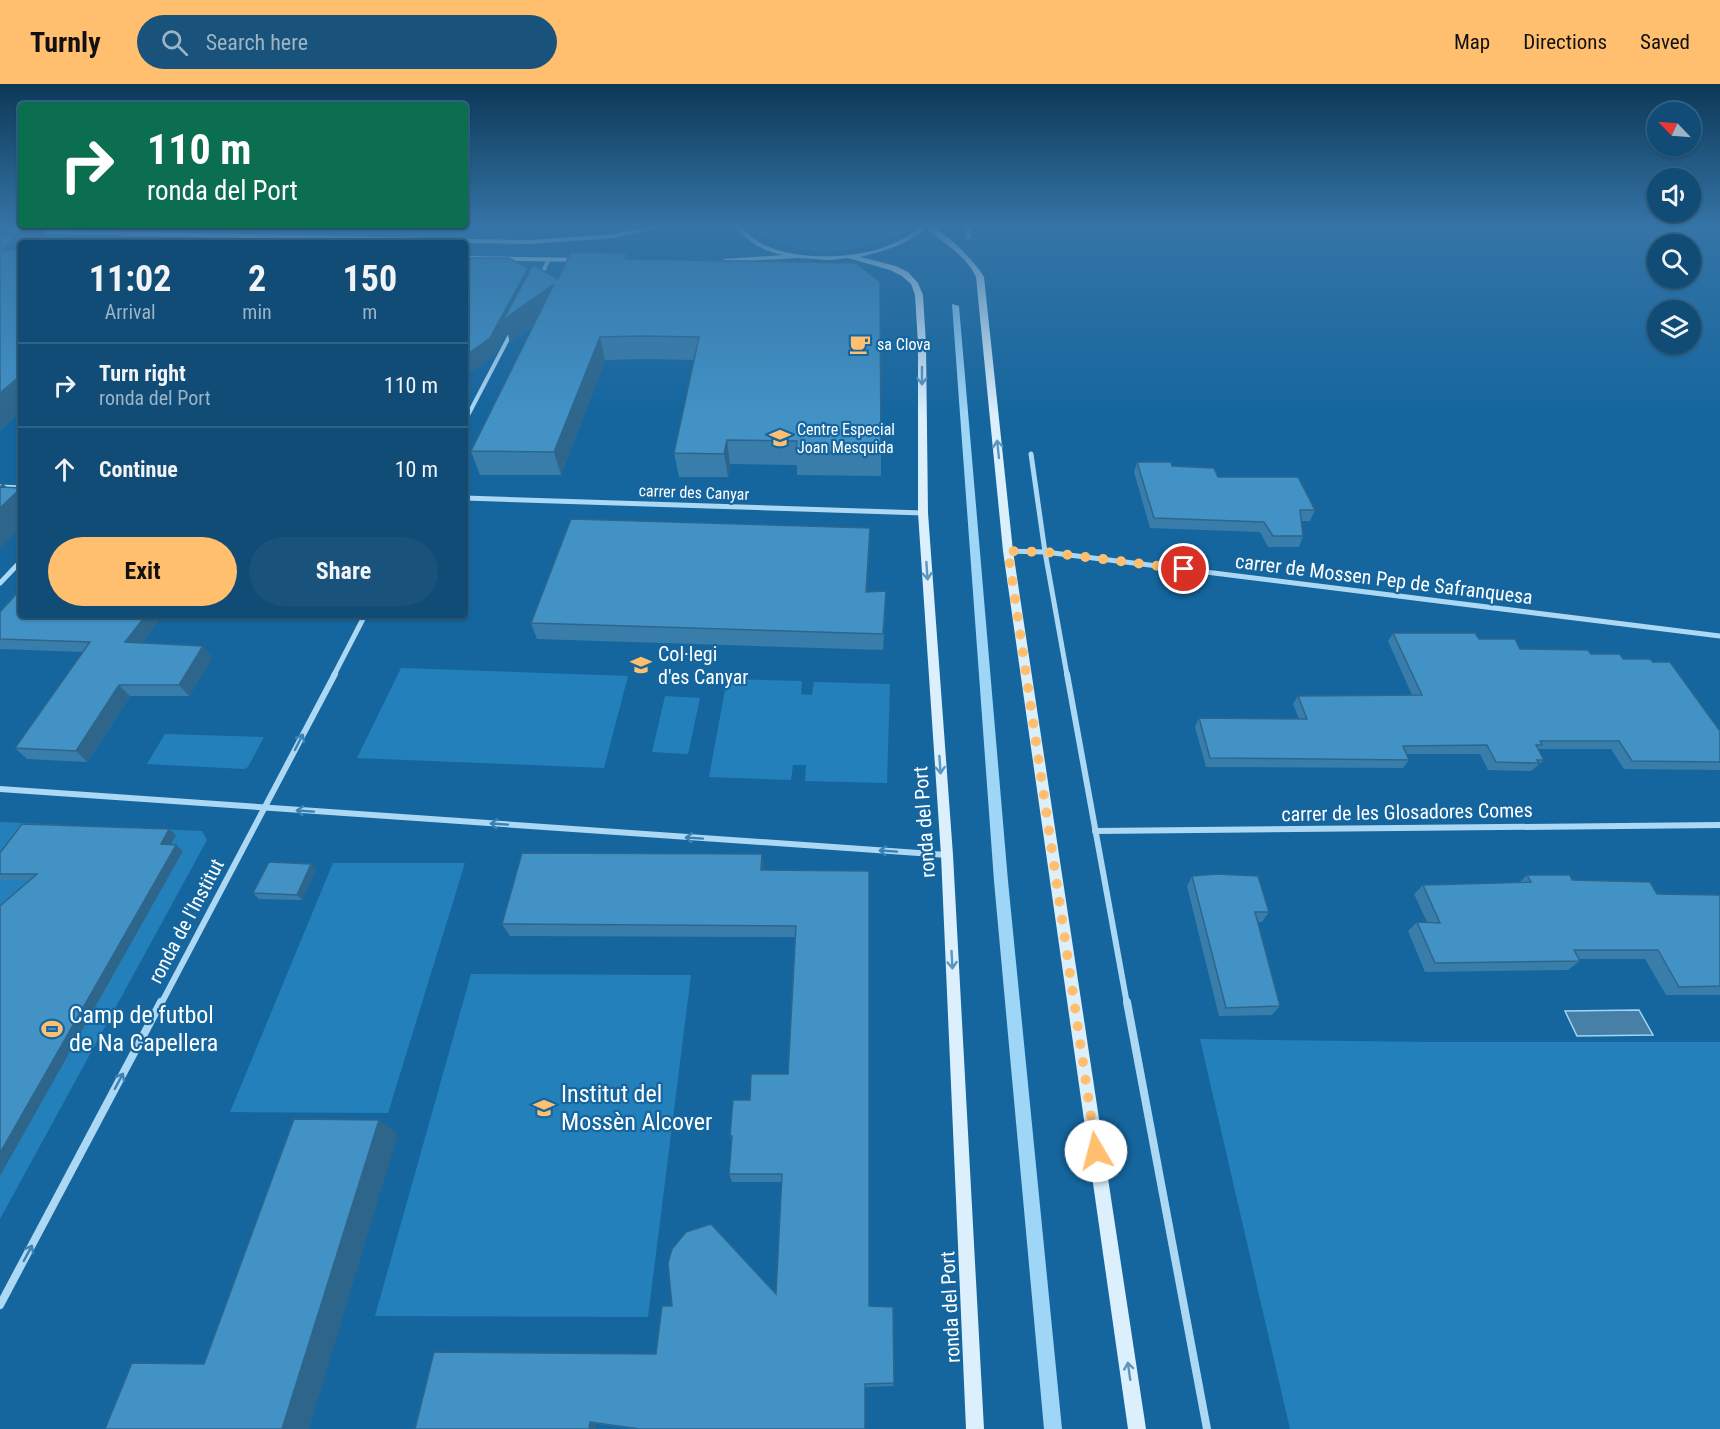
<!DOCTYPE html>
<html lang="en">
<head>
<meta charset="utf-8">
<style>
	:root { --surface:#104c76; --page:#19537b; --text:#f1f3f6; --muted:#9cb4c5; --line:#306388; --accent:#ffbf6f }
	body { margin:0; font-family:"Roboto Condensed",sans-serif; background:var(--page); color:var(--text); height:100vh; display:flex; flex-direction:column; font-size:22px; white-space:nowrap }
	* { box-sizing:border-box; margin:0 }
	p { font-size:20px; color:var(--muted) }
	.icon { flex:none; width:33px; height:33px; fill:none; stroke:currentColor; stroke-width:2; stroke-linecap:round; stroke-linejoin:round }
	.map { position:relative; flex:1; overflow:hidden }
	.drawer { position:absolute; left:18px; top:156px; width:450px; height:378px; display:flex; flex-direction:column; background:var(--surface); border-radius:6px; box-shadow:0 2px 4px #0004,0 0 0 2px var(--line) }
	.drawer>* { flex:none }
	.guide { position:absolute; left:18px; top:18px; width:450px; height:126px; border-radius:6px; box-shadow:0 2px 4px #0004,0 0 0 2px var(--line); background:#0b6e4f; color:#fff; overflow:hidden }
	.needle { width:39px; rotate:295deg }
	.controls { position:absolute; left:1647px; top:18px; display:grid; gap:12px }
	.controls a { display:grid; place-items:center; width:54px; height:54px; border-radius:50%; background:var(--surface); box-shadow:0 2px 4px #0004,0 0 0 2px var(--line); font-size:30px }
	.pin { position:absolute; display:grid; place-items:center; width:51px; height:51px; color:#fff; margin:-26px; border:3px solid #fff; border-radius:50%; box-shadow:0 2px 6px #0007 }
	.me { position:absolute; width:66px; margin:-33px; rotate:352deg; stroke-linejoin:round; filter:drop-shadow(0 0 4px #0008) }
	.turn { display:flex; align-items:center; gap:21px; height:126px; padding:0 30px; font-size:27px }
	.turn .icon { width:78px; height:78px; stroke-width:2.5 }
	.turn b { display:block; font-size:42px; line-height:51px }
	.eta { display:flex; justify-content:space-evenly; align-items:center; height:102px; text-align:center }
	.eta b { font-size:36px; font-weight:700; line-height:42px }
	.cta { display:flex; gap:12px; margin-top:auto; padding:12px 30px }
	.cta a { flex:1; height:69px; border-radius:36px; background:var(--accent); color:#111; font-size:24px; font-weight:700; line-height:69px; text-align:center }
	.cta a+a { background:var(--page); color:var(--text) }
	ul { padding:0; list-style:none }
	li { display:flex; align-items:center; gap:18px; height:84px; padding:0 30px; border-top:2px solid var(--line) }
	li div { flex:1 }
	li b { display:block; font-size:22px }
	li em { font-style:normal }
	header { display:flex; align-items:center; gap:36px; box-sizing:border-box; height:84px; padding:0 30px; background:var(--accent); color:#111 }
	header strong { font-size:28px }
	nav { display:flex; gap:33px; margin-inline-start:auto; font-size:21px }
	.search { width:420px; height:54px; background:var(--page); display:flex; align-items:center; gap:15px; box-sizing:border-box; padding:0 21px; border-radius:33px; color:var(--muted); font-size:22px }
	.map>svg:first-child { display:block }
	.green { fill:#2480bb }
	.water { fill:#477fa6; stroke:#9fd5f6; stroke-width:1.5 }
	.lines { fill:none; stroke-linecap:round; stroke-linejoin:round }
	.stream { fill:#9fd5f6; fill-rule:evenodd }
	.street-far3 { stroke:#add8f3; stroke-width:4 }
	.street-far2 { stroke:#add8f3; stroke-width:5 }
	.street-far1 { stroke:#add8f3; stroke-width:6 }
	.street { stroke:#add8f3; stroke-width:8 }
	.secondary { fill:#dceffd; fill-rule:evenodd }
	.wall { fill:#397eaa }
	.shaded-wall { fill:#2e668b }
	.building { fill:#4292c6; stroke:#2e668b; stroke-width:1.5 }
	.oneway { stroke:#5b96bf }
	.oneway2 { stroke:#3b82b3 }
	.route { stroke:#ffbf6f; stroke-width:10; stroke-dasharray:0 18 }
	.labels { text-anchor:middle; stroke-width:4.5; stroke-linejoin:round; paint-order:stroke }
	.far-poi-label { font-size:16px; fill:#fff; stroke:#15669e; text-anchor:start }
	.far-street-label { font-size:16px; fill:#fff; stroke:#15669e }
	.street-label { font-size:20px; fill:#fff; stroke:#15669e }
	.poi-label { font-size:20px; fill:#fff; stroke:#15669e; text-anchor:start }
	.near-poi-label { font-size:24px; fill:#fff; stroke:#15669e; text-anchor:start }
</style>
</head>
<body>
<header>
<strong>Turnly</strong>
<div class="search"><svg class="icon" aria-label="search" viewBox="0 0 24 24"><circle cx="10" cy="10" r="6"/><path d="M15 15l6 6"/></svg>Search here</div>
<nav><a>Map</a><a>Directions</a><a>Saved</a></nav>
</header>
<div class="map">
<svg width="1720" height="1345" viewBox="0 0 1720 1345">
	<rect width="100%" height="100%" fill="#15669e"/>
	<g class="green">
		<path d="M752 141H912C880 173 781 178 752 141Z"/>
		<path d="M401 584 628 592 604 684 357 674Z"/>
		<path d="M727 595 802 597 801 610 812 611 814 598 890 600 887 699 805 697 806 681H793L791 696 709 693Z"/>
		<path d="M665 612 700 614 688 670 652 668Z"/>
		<path d="M165 650 264 653 248 683 244 685 147 680Z"/>
		<path d="M0 738 202 747 207 756 0 1135Z"/>
		<path d="M333 779H465L388 1029 230 1028Z"/>
		<path d="M471 890 691 891 648 1233 375 1232Z"/>
		<path d="M1200 955 1431 958H1720V1345H1290Z"/>
	</g>
	<path class="water" d="M1639 926 1653 951 1577 952 1565 927Z"/>
	<g class="lines">
		<g class="stream">
			<path d="M966 141H972L971 155 966 154Z"/>
			<path d="M952 220 959 222 1008 797 1062 1345H1044L994 797Z"/>
		</g>
		<g class="street-far3">
			<path d="M540 193 549 175"/>
			<path d="M465 337 512 247"/>
		</g>
		<g class="street-far2">
			<path d="M1031 370 1045 468 1067 591"/>
			<path d="M0 403 21 404"/>
			<path d="M465 414 923 429"/>
			<path d="M1008 467 1045 468 1720 552"/>
			<path d="M0 499 21 477"/>
			<path d="M334 591 365 531"/>
		</g>
		<g class="street-far1">
			<path d="M1067 590 1127 920"/>
			<path d="M0 705 947 771"/>
			<path d="M1095 747 1720 741"/>
			<path d="M161 920 335 590"/>
		</g>
		<g class="street">
			<path d="M1127 918 1207 1345"/>
			<path d="M0 1221 161 918"/>
		</g>
		<g class="secondary">
			<path d="M657 141H671L614 154 528 160 0 149V145L528 156 614 150Z"/>
			<path d="M733 141H740C744 145 748 151 753 154 784 178 853 176 887 162 894 159 902 156 908 152 913 149 917 143 923 141 937 137 977 180 984 193L1013 467 1146 1345H1128L1003 467 976 193C966 171 944 160 926 144 906 161 885 167 860 173L896 182 908 188 918 199 923 211 926 260 928 429 953 771 984 1345H966L941 771 918 429V260L915 211 911 200 902 192 890 186 848 174 830 176 799 174 722 178 720 177 724 175 783 171C762 167 747 157 733 141Z"/>
			<path d="M465 172 583 174 587 176 583 178 465 176Z"/>
		</g>
	</g>
	<g class="wall">
		<path d="M0 141H57L55 144H41L47 152 41 159H21V327L0 346Z"/>
		<path d="M465 174 528 184 529 189 558 195 628 175 881 369V392L797 391V381L730 380 728 393H679L674 369 694 276 647 275 605 276 561 391H480L471 367 533 242 510 258 507 247 495 270 465 292Z"/>
		<path d="M1137 378 1172 382 1315 426 1310 437H1301L1303 452 1299 463H1268L1260 448 1150 444 1134 388Z"/>
		<path d="M870 444 867 508 886 507 883 566 537 555 531 539Z"/>
		<path d="M0 528 143 559 212 573 189 612H130L87 678 27 675 15 664 83 568 0 565Z"/>
		<path d="M1393 549 1479 555 1520 565 1591 570 1653 578 1720 647V686L1624 685 1611 665H1538L1544 676 1531 687 1488 686 1480 670H1406L1409 676 1403 684 1206 683 1195 643 1199 634 1299 635 1293 620 1298 612 1412 611 1388 557Z"/>
		<path d="M176 751 171 761 183 767 30 796H0V769Z"/>
		<path d="M764 782V786L869 787V1222L894 1299 893 1302 865 1303V1345H634L597 1340 415 1345 656 1270 672 1222 776 1210 782 1098H732L729 1090 732 1057 730 1052 750 1016 788 990 795 853 510 852 502 840Z"/>
		<path d="M316 785 302 816 259 815 253 809Z"/>
		<path d="M1527 791 1572 796 1657 810 1720 811V911H1666L1645 875H1579L1580 877 1568 886 1425 888 1408 847 1417 838H1427L1414 810 1423 801 1519 799Z"/>
		<path d="M1192 792 1269 828 1262 838H1257L1280 922 1272 931 1219 932 1187 802Z"/>
	</g>
	<g class="shaded-wall">
		<path d="M26 141H40L47 152 41 159H21V180L2 166Z"/>
		<path d="M528 184 532 199 554 200 559 222 510 258 507 247 495 270 465 292V272Z"/>
		<path d="M600 253 605 276 561 391 554 368Z"/>
		<path d="M21 291V327L0 346V309Z"/>
		<path d="M727 356 730 380 728 393 724 370Z"/>
		<path d="M3 399 13 411 21 404V443L0 465V402Z"/>
		<path d="M870 444V459L866 524V508Z"/>
		<path d="M146 531H163L135 569 125 558Z"/>
		<path d="M203 562 212 573 189 612 179 601Z"/>
		<path d="M119 601 130 612 87 678 76 667Z"/>
		<path d="M169 745 176 751 168 766 161 760Z"/>
		<path d="M176 761 183 767 0 1092V1069Z"/>
		<path d="M762 770 764 782 763 798 761 786Z"/>
		<path d="M311 780 316 785 302 816 297 811Z"/>
		<path d="M379 1036 398 1050 309 1345H282Z"/>
		<path d="M590 1338 597 1340 596 1345H589Z"/>
	</g>
	<g class="building">
		<path d="M0 141H26L2 166H21V291L0 309V151H8L9 143H0Z"/>
		<path d="M571 168 627 169 625 174 629 175 856 179 880 198 881 369 796 368 797 357 727 356 724 370 674 369 699 253 642 252 600 253 554 368 471 367 554 200 503 236 533 181 558 195Z"/>
		<path d="M465 174H509L528 184 490 254 465 272Z"/>
		<path d="M1137 378H1171L1172 382 1214 384 1218 393H1298L1315 426H1300L1303 452H1273L1264 438 1154 434Z"/>
		<path d="M0 403 21 404 0 424Z"/>
		<path d="M571 435 870 444 866 508 886 507 883 550 531 539Z"/>
		<path d="M19 507H21V531H146L125 558 203 562 179 601H119L76 667 15 664 90 558 0 555V528Z"/>
		<path d="M1393 549H1475L1479 555H1515L1520 565 1588 566 1591 570H1620L1623 575H1650L1653 578H1670L1720 647V678L1632 677 1619 657H1540L1542 661H1536L1544 676H1537L1539 679 1496 678 1487 661 1403 662 1409 676 1210 674 1199 634 1307 635 1298 612 1422 611Z"/>
		<path d="M22 740 169 745 161 760 176 761 0 1069V822L37 790H0V769Z"/>
		<path d="M522 769 762 770 761 786 869 787V1222L893 1223 894 1299 865 1300V1345H640L590 1338 589 1345H415L434 1268 656 1270 662 1222H672L668 1179 672 1165 686 1148 711 1140 776 1210 782 1090H729L732 1052H730L733 1016H750L751 990H788L796 842 502 840Z"/>
		<path d="M269 778 311 780 297 811 253 809Z"/>
		<path d="M1217 790 1258 792 1269 828H1255L1280 922 1226 924 1192 792Z"/>
		<path d="M1527 791H1570L1572 796 1650 798 1657 810 1720 811V902L1679 903 1658 866H1574L1580 877 1435 879 1417 838 1440 839 1423 801 1531 798Z"/>
		<path d="M294 1035 379 1036 282 1345H105L132 1279 204 1280Z"/>
	</g>
	<defs><path id="oneway-shaft" d="M-6 0H5M1.5-3L5.5 0L1.5 3" fill="none" stroke-width="1.6" stroke-linecap="round" stroke-linejoin="round" transform="scale(1.5)"/></defs>
	<g class="oneway">
		<use href="#oneway-shaft" transform="translate(922 292) rotate(90)"/>
		<use href="#oneway-shaft" transform="translate(998 365) rotate(-96)"/>
		<use href="#oneway-shaft" transform="translate(927 487) rotate(86)"/>
		<use href="#oneway-shaft" transform="translate(940 681) rotate(86)"/>
		<use href="#oneway-shaft" transform="translate(952 876) rotate(87)"/>
		<use href="#oneway-shaft" transform="translate(1129 1287) rotate(-98)"/>
	</g>
	<g class="oneway2">
		<use href="#oneway-shaft" transform="translate(299 658) rotate(-63)"/>
		<use href="#oneway-shaft" transform="translate(305 727) rotate(-176)"/>
		<use href="#oneway-shaft" transform="translate(499 740) rotate(-176)"/>
		<use href="#oneway-shaft" transform="translate(694 754) rotate(-176)"/>
		<use href="#oneway-shaft" transform="translate(888 767) rotate(-176)"/>
		<use href="#oneway-shaft" transform="translate(119 997) rotate(-62)"/>
		<use href="#oneway-shaft" transform="translate(28 1169) rotate(-62)"/>
	</g>
	<linearGradient id="sky" x2="0" y2="1"><stop stop-color="#0c3857"/><stop offset="0.43" stop-color="#3574a6"/><stop offset="1" stop-color="#3574a6" stop-opacity="0"/></linearGradient>
	<rect width="1720" height="330" fill="url(#sky)"/>
	<g class="lines">
		<path class="route" d="M1096 1067 1008 467 1045 468 1184 485"/>
	</g>
	<defs>
		<symbol id="cafe-bare" viewBox="-9 -9 18 18"><path d="M-5.5-4.5H6V0H3Q3 3.5 0 3.5H-2.5Q-5.5 3.5-5.5 0ZM3-3.2v2h1.7v-2ZM-6 4.5H4V6H-6Z" fill="#ffbf6f" stroke="#15669e" stroke-width="2.5" paint-order="stroke"/></symbol>
		<symbol id="school-bare" viewBox="-9 -9 18 18"><path d="M0-5L7-2L0 1L-7-2ZM-4 1L0 2.5L4 1V4Q0 6-4 4Z" fill="#ffbf6f" stroke="#15669e" stroke-width="2.5" paint-order="stroke"/></symbol>
		<symbol id="stadium-bare" viewBox="-9 -9 18 18"><path d="M0-5a6.5 5 0 1 0 0 10a6.5 5 0 1 0 0-10ZM-3.5-1.8h7v3.6h-7Z" fill="#ffbf6f" stroke="#15669e" stroke-width="2.5" paint-order="stroke"/></symbol>
	</defs>
	<g fill-rule="evenodd">
		<use href="#cafe-bare" x="845" y="245" width="30" height="30"/>
		<use href="#school-bare" x="765" y="339" width="30" height="30"/>
		<use href="#school-bare" x="626" y="566" width="30" height="30"/>
		<use href="#stadium-bare" x="37" y="930" width="30" height="30"/>
		<use href="#school-bare" x="529" y="1009" width="30" height="30"/>
	</g>
	<g class="labels">
		<g class="far-poi-label">
			<text x="877" y="266">sa Clova</text>
			<text x="797" y="351">Centre Especial<tspan x="797" dy="18">Joan Mesquida</tspan></text>
		</g>
		<g class="far-street-label">
			<text transform="translate(694 408) rotate(2)" y="6">carrer des Canyar</text>
		</g>
		<g class="street-label">
			<text transform="translate(1384 495) rotate(7)" y="7">carrer de Mossen Pep de Safranquesa</text>
			<text transform="translate(1407 728) rotate(-1)" y="7">carrer de les Glosadores Comes</text>
			<text transform="translate(924 738) rotate(-94)" y="7">ronda del Port</text>
			<text transform="translate(186 837) rotate(-62)" y="7">ronda de l'Institut</text>
			<text transform="translate(950 1223) rotate(-93)" y="7">ronda del Port</text>
		</g>
		<g class="poi-label">
			<text x="658" y="577">Col·legi<tspan x="658" dy="23">d'es Canyar</tspan></text>
		</g>
		<g class="near-poi-label">
			<text x="69" y="939">Camp de futbol<tspan x="69" dy="28">de Na Capellera</tspan></text>
			<text x="561" y="1018">Institut del<tspan x="561" dy="28">Mossèn Alcover</tspan></text>
		</g>
	</g>
</svg>
<div class="controls">
<a><svg class="needle" viewBox="-14 -14 28 28"><path d="M0-13l5 13h-10z" fill="#e53935"/><path d="M0 13l5-13h-10z" fill="#9cb4c5"/></svg></a>
<a><svg class="icon" aria-label="sound" viewBox="0 0 24 24"><path d="M4 9h4l5-4v14l-5-4H4zM17 9q2 3 0 6"/></svg></a>
<a><svg class="icon" aria-label="search" viewBox="0 0 24 24"><circle cx="10" cy="10" r="6"/><path d="M15 15l6 6"/></svg></a>
<a><svg class="icon" aria-label="layers" viewBox="0 0 24 24"><path d="M12 4l9 5-9 5-9-5zM3 14l9 5 9-5"/></svg></a>
</div>
<div class="pin" style="left:1184px;top:485px;background:#d93025"><svg class="icon" aria-label="arrive" viewBox="0 0 24 24"><path d="M6 21V4h12l-3 4 3 4H6"/></svg></div>
<svg class="me" style="left:1096px;top:1067px" viewBox="-20 -20 40 40"><circle r="19" fill="#fff"/><path d="M0-13L10 11 0 6-10 11z" fill="#ffbf6f"/></svg>
<div class="guide">
<div class="turn"><svg class="icon" aria-label="right" viewBox="0 0 24 24"><path d="M7 20v-9h11M14 6l5 5-5 5"/></svg><div><b>110 m</b>ronda del Port</div></div>
</div>
<section class="drawer">
<div class="eta">
<div><b>11:02</b><p>Arrival</p></div>
<div><b>2</b><p>min</p></div>
<div><b>150</b><p>m</p></div>
</div>
<ul>
<li><svg class="icon" aria-label="right" viewBox="0 0 24 24"><path d="M7 20v-9h11M14 6l5 5-5 5"/></svg><div><b>Turn right</b><p>ronda del Port</p></div><em>110 m</em></li>
<li><svg class="icon" aria-label="ahead" viewBox="0 0 24 24"><path d="M12 20V5M6 11l6-6 6 6"/></svg><div><b>Continue</b></div><em>10 m</em></li>
</ul>
<div class="cta"><a>Exit</a><a>Share</a></div>
</section>
</div>
</body>
</html>
